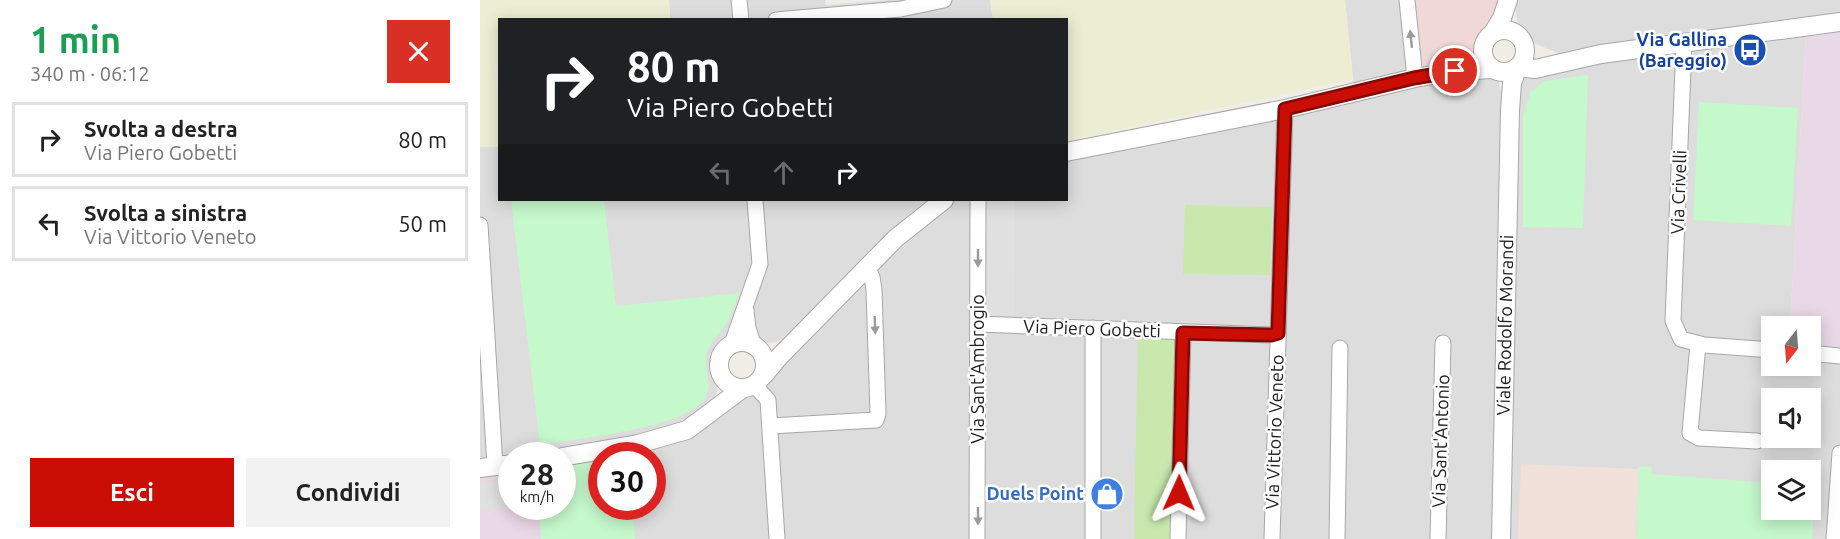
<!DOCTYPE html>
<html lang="it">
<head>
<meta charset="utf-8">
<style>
	:root { --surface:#fff; --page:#f2f2f2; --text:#222; --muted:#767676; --line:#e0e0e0; --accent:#ca0e06 }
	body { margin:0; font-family:Ubuntu,sans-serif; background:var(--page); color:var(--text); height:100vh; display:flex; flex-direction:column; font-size:22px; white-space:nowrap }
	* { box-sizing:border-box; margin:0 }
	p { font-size:20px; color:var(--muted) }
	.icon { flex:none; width:33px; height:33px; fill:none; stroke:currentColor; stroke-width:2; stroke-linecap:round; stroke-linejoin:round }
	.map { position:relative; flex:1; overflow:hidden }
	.panel { display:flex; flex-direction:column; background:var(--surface); width:480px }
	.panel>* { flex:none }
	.banner { position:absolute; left:18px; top:18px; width:570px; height:183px; border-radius:0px; box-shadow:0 3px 15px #0003; background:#202124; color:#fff; overflow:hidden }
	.needle { width:39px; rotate:197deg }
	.controls { position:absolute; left:1281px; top:316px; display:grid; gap:12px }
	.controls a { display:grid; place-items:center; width:60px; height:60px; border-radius:0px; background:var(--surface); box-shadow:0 3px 15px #0003; font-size:30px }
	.speed { position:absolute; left:18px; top:442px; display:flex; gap:12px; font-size:30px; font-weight:700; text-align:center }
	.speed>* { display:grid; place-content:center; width:78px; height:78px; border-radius:50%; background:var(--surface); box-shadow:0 3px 15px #0003; line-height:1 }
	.speed small { font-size:15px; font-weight:400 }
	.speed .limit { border:9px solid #d22; background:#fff; color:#111 }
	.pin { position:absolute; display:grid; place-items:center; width:51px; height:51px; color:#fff; margin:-26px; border:3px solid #fff; border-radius:50%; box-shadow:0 2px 6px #0007 }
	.me { position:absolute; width:66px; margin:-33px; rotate:1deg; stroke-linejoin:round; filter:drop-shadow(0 0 4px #0008) }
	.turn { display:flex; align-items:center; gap:21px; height:126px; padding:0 30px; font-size:27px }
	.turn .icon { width:78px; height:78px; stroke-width:2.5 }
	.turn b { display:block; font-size:42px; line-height:51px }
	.lanes { display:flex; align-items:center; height:57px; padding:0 30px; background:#0003; justify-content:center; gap:30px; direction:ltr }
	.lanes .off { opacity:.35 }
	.round { display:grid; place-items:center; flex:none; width:63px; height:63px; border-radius:0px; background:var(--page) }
	.head { display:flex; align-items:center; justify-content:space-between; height:102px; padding:0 30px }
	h1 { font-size:36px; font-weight:700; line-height:45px; color:#1e9e55 }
	.button { display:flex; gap:12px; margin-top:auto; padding:12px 30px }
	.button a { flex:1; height:69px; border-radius:0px; background:var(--accent); color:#fff; font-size:24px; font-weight:700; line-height:69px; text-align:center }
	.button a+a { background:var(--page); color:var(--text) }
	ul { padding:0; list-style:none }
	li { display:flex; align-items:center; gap:18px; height:75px; margin:0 12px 9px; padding:0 18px; border:3px solid var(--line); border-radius:0px }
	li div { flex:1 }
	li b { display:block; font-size:22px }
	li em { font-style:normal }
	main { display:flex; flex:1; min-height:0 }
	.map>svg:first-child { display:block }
	.residential { fill:#dedddd; fill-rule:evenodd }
	.commercial { fill:#f0d8d6 }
	.industrial { fill:#e9d8e5 }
	.military { fill:#f1e1da }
	.farmland { fill:#ebeed2 }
	.grass { fill:#c8e8ae }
	.park { fill:#c5f8cb }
	.parking { fill:#e0e0e0 }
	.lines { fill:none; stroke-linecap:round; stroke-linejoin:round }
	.minor-casing { stroke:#a7a7a7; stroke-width:17 }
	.tertiary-casing { stroke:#a7a7a7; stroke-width:20 }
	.minor { stroke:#fff; stroke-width:15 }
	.tertiary { stroke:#fff; stroke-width:18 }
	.oneway { fill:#9b9b9b }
	.route-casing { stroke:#830904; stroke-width:15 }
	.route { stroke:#ca0e06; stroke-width:10 }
	.labels { text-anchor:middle; stroke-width:5; stroke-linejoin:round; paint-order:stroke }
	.transit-label { font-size:18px; font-weight:bold; fill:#164399; stroke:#fff; text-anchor:end }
	.street-label { font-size:18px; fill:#202020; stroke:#fff }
	.shop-label { font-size:18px; font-weight:bold; fill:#366cbe; stroke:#fff; text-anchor:end }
</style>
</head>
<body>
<main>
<section class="panel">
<div class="head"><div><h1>1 min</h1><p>340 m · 06:12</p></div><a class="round" style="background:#d93025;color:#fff"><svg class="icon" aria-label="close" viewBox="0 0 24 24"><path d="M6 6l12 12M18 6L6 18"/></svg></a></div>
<ul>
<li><svg class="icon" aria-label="right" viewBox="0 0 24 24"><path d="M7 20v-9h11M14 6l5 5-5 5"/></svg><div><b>Svolta a destra</b><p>Via Piero Gobetti</p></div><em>80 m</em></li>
<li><svg class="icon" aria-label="left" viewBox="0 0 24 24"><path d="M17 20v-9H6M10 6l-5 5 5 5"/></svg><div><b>Svolta a sinistra</b><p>Via Vittorio Veneto</p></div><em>50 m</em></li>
</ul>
<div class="button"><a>Esci</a><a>Condividi</a></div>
</section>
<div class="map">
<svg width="1360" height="539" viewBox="0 0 1360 539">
	<rect width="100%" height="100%" fill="#f0ede6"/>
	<g class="residential">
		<path d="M189 0H345L346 5 408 0H510L513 19H190Z"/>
		<path d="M865 0H930L937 74 874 89Z"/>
		<path d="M1034 0H1360V19L1091 55 1078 53 1049 41 1038 28Z"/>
		<path d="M1326 32 1310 327H1292V366H1330L1331 346 1360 349V539H1023L1035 113 1044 71ZM1292 399H1330V438H1292ZM1292 471H1330V510H1292Z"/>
		<path d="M1016 73 1024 101 1019 539H61L59 507H82L83 460 208 432 317 345 468 200H586L587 156 934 80ZM122 456H172V507H122Z"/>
		<path d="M0 147H19L20 200H458L312 336 296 342 282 343 265 337 244 343 237 353 236 364 240 381 231 409 216 420 110 451 67 456H32L0 465Z"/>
	</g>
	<path class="commercial" d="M930 0H1025L994 58 987 63 937 74Z"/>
	<g class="industrial">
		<path d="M1360 27V349L1331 346 1330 327H1310L1326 32Z"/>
		<path d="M31 466 32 507H59L61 539H0V471Z"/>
	</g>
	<path class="military" d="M1041 464 1159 469 1156 539H1038Z"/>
	<g class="farmland">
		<path d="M0 0H189L190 19 20 20 19 65 14 66 19 110V147H0Z"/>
		<path d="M510 0H865L873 79 587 141 586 20 513 19Z"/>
	</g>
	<g class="grass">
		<path d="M705 205 792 207 790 275 703 274Z"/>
		<path d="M658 335 700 337 693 539H654Z"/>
	</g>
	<g class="park">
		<path d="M1108 75 1103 228 1043 227V116L1050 93 1064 81Z"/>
		<path d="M1219 102 1318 108 1311 226 1213 220Z"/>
		<path d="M31 200H124L136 306 259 293C255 304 251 318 244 327 238 336 230 342 227 353 222 368 234 384 225 398 205 429 96 438 60 445Z"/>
		<path d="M121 460 122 507H153L155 539H61L59 507H82L83 465Z"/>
		<path d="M1171 466 1172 474 1291 483 1292 510H1330L1331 486 1335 487 1332 539H1156L1159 469 1157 467Z"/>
	</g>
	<g class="parking">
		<path d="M506 200H535L534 315H505Z"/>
		<path d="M31 480 32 507H37L0 510V483Z"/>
	</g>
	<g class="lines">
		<defs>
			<g id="minor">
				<path d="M259 0 261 20"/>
				<path d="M927 0 935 78"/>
				<path d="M296 20 421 9 464 0"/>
				<path d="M1204 43 1193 321 1201 339 1224 345 1292 350"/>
				<path d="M0 225 15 466"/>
				<path d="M266 310 268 328 273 344"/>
				<path d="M498 324 791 335 798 333"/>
				<path d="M252 344 280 264 275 200"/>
				<path d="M1218 344 1210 433 1219 438 1277 441"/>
				<path d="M1330 353 1360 356"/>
				<path d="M274 385 288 400 297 539"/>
				<path d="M290 426 396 420 398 414 394 290 392 277 387 268"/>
				<path d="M497 539 498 200"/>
				<path d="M613 539V328"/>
				<path d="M698 539 703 333"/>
				<path d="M792 539 805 109"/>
				<path d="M857 539 860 348"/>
				<path d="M958 539 963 343"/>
				<path d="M1354 539 1360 453"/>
			</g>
			<g id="tertiary">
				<circle cx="1024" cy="51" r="21"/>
				<path d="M1013 33 1022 18 1028 0"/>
				<path d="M1039 67 1055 69 1121 54 1360 22"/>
				<path d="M586 152 805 109 935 78 975 71 1013 69"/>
				<circle cx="262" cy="365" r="23"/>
				<path d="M284 375 299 357 416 238 464 200"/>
				<path d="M82 457 158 444 207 430 263 388"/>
				<path d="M0 468 32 464"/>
				<path id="s1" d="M1021 539 1030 110 1032 83 1037 69"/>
			</g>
		</defs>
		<use href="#minor" class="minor-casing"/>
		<use href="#tertiary" class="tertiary-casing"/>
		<use href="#minor" class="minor"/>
		<use href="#tertiary" class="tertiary"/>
	</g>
	<defs><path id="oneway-solid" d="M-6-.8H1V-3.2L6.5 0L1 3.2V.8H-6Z" transform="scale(1.5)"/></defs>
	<g class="oneway">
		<use href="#oneway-solid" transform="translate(931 39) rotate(-96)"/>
		<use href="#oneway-solid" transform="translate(498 258) rotate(90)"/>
		<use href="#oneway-solid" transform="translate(395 325) rotate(88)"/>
		<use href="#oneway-solid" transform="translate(498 516) rotate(90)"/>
	</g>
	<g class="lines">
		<defs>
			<path id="route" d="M699 493 703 333 791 335 798 333 805 109 934 78 975 71"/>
		</defs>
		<use href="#route" class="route-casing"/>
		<use href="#route" class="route"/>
	</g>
	<defs>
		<symbol id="bus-disc" viewBox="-11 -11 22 22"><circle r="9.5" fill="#1a4fb4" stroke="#fff"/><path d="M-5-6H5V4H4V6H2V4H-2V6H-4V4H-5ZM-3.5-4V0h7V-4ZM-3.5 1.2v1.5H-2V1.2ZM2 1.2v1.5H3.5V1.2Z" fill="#fff"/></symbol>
		<symbol id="shop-disc" viewBox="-11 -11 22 22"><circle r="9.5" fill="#3f7fe0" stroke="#fff"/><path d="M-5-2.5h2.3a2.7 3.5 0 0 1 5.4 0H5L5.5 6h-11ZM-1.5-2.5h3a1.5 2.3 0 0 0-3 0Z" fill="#fff"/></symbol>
	</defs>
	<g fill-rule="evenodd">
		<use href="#bus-disc" x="1251" y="31" width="38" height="38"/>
		<use href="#shop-disc" x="608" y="475" width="38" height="38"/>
	</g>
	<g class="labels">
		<g class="transit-label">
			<text x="1247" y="46">Via Gallina<tspan x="1247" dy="21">(Bareggio)</tspan></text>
		</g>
		<g class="street-label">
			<text transform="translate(1199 192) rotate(-88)" y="6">Via Crivelli</text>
			<text dy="6" stroke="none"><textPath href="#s1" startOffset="214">Viale Rodolfo Morandi</textPath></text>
			<text transform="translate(612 329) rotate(2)" y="6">Via Piero Gobetti</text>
			<text transform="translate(498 369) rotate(-90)" y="6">Via Sant'Ambrogio</text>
			<text transform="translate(795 432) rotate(-88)" y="6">Via Vittorio Veneto</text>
			<text transform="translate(961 441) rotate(-88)" y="6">Via Sant'Antonio</text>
		</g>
		<g class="shop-label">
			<text x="604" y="500">Duels Point</text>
		</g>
	</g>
</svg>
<div class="controls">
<a><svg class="needle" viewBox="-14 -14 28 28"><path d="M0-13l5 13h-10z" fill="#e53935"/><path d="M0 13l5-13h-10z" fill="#767676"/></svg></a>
<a><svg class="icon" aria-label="sound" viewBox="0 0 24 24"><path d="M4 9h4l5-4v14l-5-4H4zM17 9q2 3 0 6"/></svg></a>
<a><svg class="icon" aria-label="layers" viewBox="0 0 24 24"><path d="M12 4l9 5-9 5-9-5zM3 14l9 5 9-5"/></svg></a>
</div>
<div class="speed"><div>28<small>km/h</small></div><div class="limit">30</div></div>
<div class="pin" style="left:975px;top:71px;background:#d93025"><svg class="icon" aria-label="arrive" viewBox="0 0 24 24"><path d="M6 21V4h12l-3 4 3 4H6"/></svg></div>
<svg class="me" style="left:699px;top:493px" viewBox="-20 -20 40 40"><path d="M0-17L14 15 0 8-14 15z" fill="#ca0e06" stroke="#fff" stroke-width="4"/></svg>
<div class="banner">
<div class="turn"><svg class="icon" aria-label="right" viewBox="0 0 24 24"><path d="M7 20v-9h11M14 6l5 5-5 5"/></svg><div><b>80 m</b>Via Piero Gobetti</div></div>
<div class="lanes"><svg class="icon off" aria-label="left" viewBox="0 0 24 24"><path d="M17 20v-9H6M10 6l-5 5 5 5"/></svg><svg class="icon off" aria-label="ahead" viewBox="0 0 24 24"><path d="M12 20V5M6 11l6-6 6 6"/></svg><svg class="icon" aria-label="right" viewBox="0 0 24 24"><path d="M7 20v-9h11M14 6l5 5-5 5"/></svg></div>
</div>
</div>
</main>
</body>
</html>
